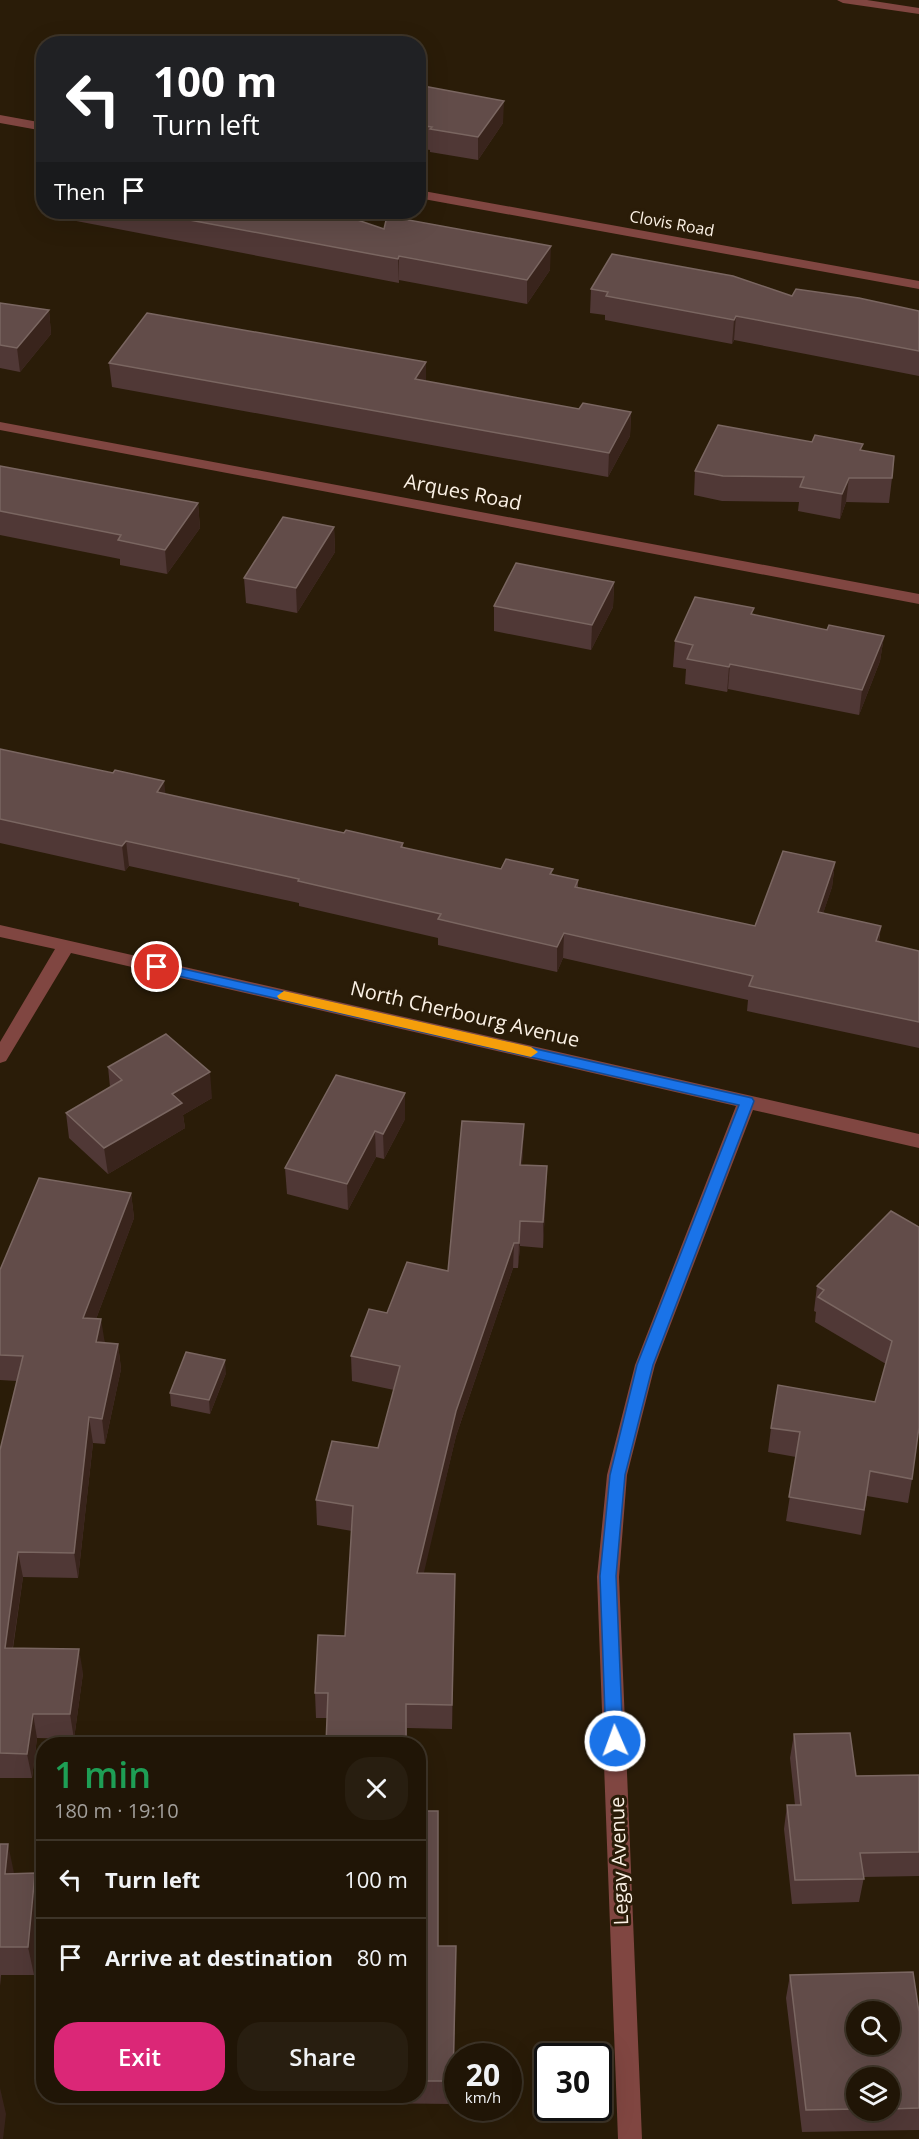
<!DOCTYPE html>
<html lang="en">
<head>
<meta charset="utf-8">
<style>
	:root { --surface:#201506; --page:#281e10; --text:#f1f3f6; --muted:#a29f9b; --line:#3d3428; --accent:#db2777 }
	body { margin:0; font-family:"Open Sans",sans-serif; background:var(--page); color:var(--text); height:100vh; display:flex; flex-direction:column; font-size:22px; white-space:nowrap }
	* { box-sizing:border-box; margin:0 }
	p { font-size:20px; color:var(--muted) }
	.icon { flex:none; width:33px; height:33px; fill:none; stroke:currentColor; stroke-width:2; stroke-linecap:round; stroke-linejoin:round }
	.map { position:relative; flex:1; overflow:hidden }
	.drawer { position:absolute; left:36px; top:1737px; width:390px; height:366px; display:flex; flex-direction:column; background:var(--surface); border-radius:24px; box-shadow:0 6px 24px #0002,0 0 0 2px var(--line) }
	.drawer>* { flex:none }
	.banner { position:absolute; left:36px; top:36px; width:390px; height:183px; border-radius:24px; box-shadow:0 6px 24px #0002,0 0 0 2px var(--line); background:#202124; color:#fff; overflow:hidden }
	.tools { position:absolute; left:846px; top:2001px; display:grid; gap:12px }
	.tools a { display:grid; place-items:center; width:54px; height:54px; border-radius:50%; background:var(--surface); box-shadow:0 6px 24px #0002,0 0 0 2px var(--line); font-size:30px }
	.speed { position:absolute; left:444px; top:2043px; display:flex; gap:12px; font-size:30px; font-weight:700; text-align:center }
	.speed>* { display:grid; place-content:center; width:78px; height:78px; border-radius:50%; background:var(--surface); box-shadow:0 6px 24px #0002,0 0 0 2px var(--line); line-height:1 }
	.speed small { font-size:15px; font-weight:400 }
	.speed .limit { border:3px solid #111; border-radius:9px; background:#fff; color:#111 }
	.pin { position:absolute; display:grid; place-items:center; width:51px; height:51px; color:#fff; margin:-26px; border:3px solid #fff; border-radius:50%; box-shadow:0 2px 6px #0007 }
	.me { position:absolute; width:66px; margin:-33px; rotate:358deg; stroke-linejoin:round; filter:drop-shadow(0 0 4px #0008) }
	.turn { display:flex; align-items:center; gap:21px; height:126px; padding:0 18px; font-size:27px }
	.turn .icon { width:78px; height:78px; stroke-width:2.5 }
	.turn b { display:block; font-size:42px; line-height:51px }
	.then { display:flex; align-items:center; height:57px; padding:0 18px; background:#0003; gap:12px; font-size:22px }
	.round { display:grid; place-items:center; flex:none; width:63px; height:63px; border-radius:24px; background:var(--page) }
	.overview { display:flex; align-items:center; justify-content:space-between; height:102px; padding:0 18px }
	h1 { font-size:36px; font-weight:600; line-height:45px; color:#1e9e55 }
	.primary-button { display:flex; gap:12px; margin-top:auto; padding:12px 18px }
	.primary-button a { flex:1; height:69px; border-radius:24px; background:var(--accent); color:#fff; font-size:24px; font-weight:600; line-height:69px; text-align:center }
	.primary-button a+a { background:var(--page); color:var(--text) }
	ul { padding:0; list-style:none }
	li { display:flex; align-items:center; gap:18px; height:78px; padding:0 18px; border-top:2px solid var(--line) }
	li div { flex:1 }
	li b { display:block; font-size:22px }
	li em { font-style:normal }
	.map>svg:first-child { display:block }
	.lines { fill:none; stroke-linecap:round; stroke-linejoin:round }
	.minor { fill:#804641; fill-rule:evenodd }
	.wall { fill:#503836; fill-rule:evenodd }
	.shaded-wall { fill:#39241c }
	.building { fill:#624c49; stroke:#7a6661; stroke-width:1.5; fill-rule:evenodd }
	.route { fill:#1a73e8; stroke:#114b97; stroke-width:1.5 }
	.slow { fill:#f59e0b }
	.labels { text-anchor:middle; stroke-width:6; stroke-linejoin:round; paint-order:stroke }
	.far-street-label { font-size:16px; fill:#fbf1e5; stroke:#2a1c08 }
	.street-label { font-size:20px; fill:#fbf1e5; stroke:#2a1c08 }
</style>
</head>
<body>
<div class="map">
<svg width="919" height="2139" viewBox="0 0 919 2139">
	<rect width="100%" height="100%" fill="#2a1c08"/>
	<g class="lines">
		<g class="minor">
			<path d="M837 0H867L919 8V14L843 3Z"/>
			<path d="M0 115 44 123V131L0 123Z"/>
			<path d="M418 190 919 281V289L418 198Z"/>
			<path d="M0 422 919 594V604L0 430Z"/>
			<path d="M0 925 919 1134V1148L753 1110 655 1365 627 1475 619 1577 642 2139H618L597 1577 607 1475 635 1365 736 1106 71 953 6 1061 0 1063V1042L55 949 0 937Z"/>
		</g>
	</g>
	<g class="wall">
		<path d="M418 85 503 123 478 160 430 152V150L418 148Z"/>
		<path d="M44 212H334L384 229 550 270 527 304 399 280V283L45 215Z"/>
		<path d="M591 289 792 296 919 311V376L734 340 732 344 605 320V315L590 313Z"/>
		<path d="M0 303 49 310 51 334 20 372 0 368Z"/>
		<path d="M109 363 426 381 579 409 631 412 630 436 608 477 112 387Z"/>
		<path d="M862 451 892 478 889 503 846 502 840 519 798 511 799 502 722 501 694 495 695 471Z"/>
		<path d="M0 466 198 503 200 528 167 574 120 565V559L0 535Z"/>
		<path d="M334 527 335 552 297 613 246 603 244 578Z"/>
		<path d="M614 582 613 607 591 650 494 631V606Z"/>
		<path d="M753 615 827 630 884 636 880 661 859 715 728 689 727 692 685 684 686 669 673 667 675 641Z"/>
		<path d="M0 749 165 794 344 833 403 843V848L501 869 552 875 578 880V887L755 926 835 862 832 887 823 913 881 926 879 942 919 951V1048L747 1011 748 1000 563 958 557 972 438 945V938L299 906V903L129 866 125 871 0 843Z"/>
		<path d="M108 1067 212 1098 183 1115 185 1128 108 1174 69 1138 66 1113 110 1087Z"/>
		<path d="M405 1119 384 1159 376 1157 348 1210 287 1194 285 1168Z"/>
		<path d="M524 1124 522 1165 547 1166 543 1248 520 1246 518 1268H513L456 1436 423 1573 455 1574 452 1729 407 1728V1744H326L327 1718H316L315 1693 345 1636 352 1531 317 1525 316 1500 378 1448 394 1390 352 1381 351 1356 387 1313 448 1271Z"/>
		<path d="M131 1193 134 1218 96 1319 105 1343 118 1344 121 1369 105 1444 93 1443 78 1578 23 1577 13 1648 83 1673 74 1739 37 1738 32 1778H0V1450L17 1381 0 1380V1270Z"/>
		<path d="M891 1211 912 1479 908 1503 867 1496 861 1535 786 1521 796 1457 768 1452 771 1428 875 1402 886 1364 815 1322 816 1312 814 1311 817 1286Z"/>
		<path d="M226 1373 210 1414 171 1406 170 1393Z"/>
		<path d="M794 1734 856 1776 919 1775V1876L864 1877 859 1902 792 1904 784 1829 787 1805H795L790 1758Z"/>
		<path d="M418 1811 438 1946 456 1969 453 2104 368 2103 367 2096H418Z"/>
		<path d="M0 1844 14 1874 35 1873 41 1902 34 1975H1L0 1986Z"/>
		<path d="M790 1975 919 2012V2130L802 2132 786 1998ZM856 2078H890V2110H856Z"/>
	</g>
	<g class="shaded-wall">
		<path d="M504 101 503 123 478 160V137Z"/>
		<path d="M551 246 550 270 527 304V280Z"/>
		<path d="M399 256V283L398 259Z"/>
		<path d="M49 310 51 334 20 372 17 348Z"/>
		<path d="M736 316 734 340 732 344 734 320Z"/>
		<path d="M426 362V387L415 379Z"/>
		<path d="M631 412 630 436 608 477 609 453Z"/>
		<path d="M849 478 846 502 840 519 842 494Z"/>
		<path d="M198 503 200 528 167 574 165 550Z"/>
		<path d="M334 527 335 552 297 613 296 588Z"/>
		<path d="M614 582 613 607 591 650 592 625Z"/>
		<path d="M884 636 880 661 859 715 862 690Z"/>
		<path d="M730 664 728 689 727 692 729 667Z"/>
		<path d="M164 781 167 806 157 792Z"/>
		<path d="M126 841 129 866 125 871 122 846Z"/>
		<path d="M835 862 832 887 815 938 818 912Z"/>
		<path d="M881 926 877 951 876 941Z"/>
		<path d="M564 933 563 958 557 972V947Z"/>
		<path d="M210 1072 212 1098 183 1115 185 1128 108 1174 104 1148 172 1094Z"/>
		<path d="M405 1093V1119L384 1159 383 1134Z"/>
		<path d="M524 1124 523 1149 520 1191V1165Z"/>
		<path d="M375 1131 376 1157 348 1210 347 1184Z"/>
		<path d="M547 1166 546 1192 543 1248V1222Z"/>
		<path d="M131 1193 134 1218 87 1343 83 1318Z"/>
		<path d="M520 1221V1246L518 1268 519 1243Z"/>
		<path d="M514 1243 513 1268 456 1436 418 1598 417 1573 456 1411Z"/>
		<path d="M101 1319 105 1344 96 1342Z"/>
		<path d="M118 1344 121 1369 105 1444 102 1419Z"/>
		<path d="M225 1360 226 1373 210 1414 209 1400Z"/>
		<path d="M89 1417 93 1443 78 1578 74 1553Z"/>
		<path d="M18 1552 23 1577 9 1672 5 1648Z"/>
		<path d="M455 1574V1599L452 1729V1705Z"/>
		<path d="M79 1649 83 1673 74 1739 70 1714Z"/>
		<path d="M33 1714 37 1738 32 1778 27 1754Z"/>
		<path d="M8 1844 14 1873 11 1903 5 1874Z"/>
		<path d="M35 1873 41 1902 34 1975 28 1947Z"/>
		<path d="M456 1946V1969L453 2104V2081Z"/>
		<path d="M0 2088 6 2114 3 2139H0Z"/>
	</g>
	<g class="building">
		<path d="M418 85 504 101 478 137 430 129 432 127 418 125Z"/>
		<path d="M147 212H334L384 229 387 216 551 246 527 280 399 256 398 259Z"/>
		<path d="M612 254 733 276 792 296 796 289 859 298 919 311V351L736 316 734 320 606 296 608 292 591 289Z"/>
		<path d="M0 303 49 310 17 348 0 345Z"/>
		<path d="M147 313 426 362 415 379 579 409 583 403 631 412 609 453 109 363Z"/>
		<path d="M718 425 812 442 815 435 863 444 860 450 894 456 892 478H849L842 494 800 487 804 477 723 476 695 471Z"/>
		<path d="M0 466 198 503 165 550 118 540 121 535 0 511Z"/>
		<path d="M283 517 334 527 296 588 244 578Z"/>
		<path d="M516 563 614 582 592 625 494 606Z"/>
		<path d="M695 597 754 608 751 614 827 630 829 625 884 636 862 690 730 664 729 667 687 659 693 645 675 641Z"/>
		<path d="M0 749 113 773 115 770 164 781 157 792 344 833 346 830 403 843 401 847 501 869 506 859 553 869 550 874 578 880 575 887 755 926 783 851 835 862 818 912 881 926 876 941 919 951V1022L749 986 753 976 564 933 557 947 438 919 441 914 298 881 299 879 126 841 122 846 0 819Z"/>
		<path d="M166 1034 210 1072 172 1094 182 1103 104 1148 66 1113 122 1080 108 1067Z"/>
		<path d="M336 1075 405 1093 383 1134 375 1131 347 1184 285 1168Z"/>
		<path d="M462 1121 524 1124 520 1165 547 1166 543 1222 520 1221 519 1243H514L456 1411 417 1573 455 1574 452 1705 406 1704V1744H326L328 1693H315L318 1635 345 1636 353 1506 316 1500 332 1441 378 1448 400 1366 351 1356 369 1309 387 1313 407 1262 448 1271Z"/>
		<path d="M39 1178 131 1193 83 1318 101 1319 96 1342 118 1344 102 1419 89 1417 74 1553 18 1552 5 1648 79 1649 70 1714H33L27 1754 0 1753V1450L23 1356 0 1355V1270Z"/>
		<path d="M891 1211 919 1227V1427L912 1479 870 1471 864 1510 789 1497 800 1432 771 1428 778 1385 875 1402 892 1341 818 1297 824 1290 817 1286Z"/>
		<path d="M186 1352 225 1360 209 1400 170 1393Z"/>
		<path d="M850 1733 856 1776 919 1775V1852L860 1853 864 1879 795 1880 787 1805H801L794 1734Z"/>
		<path d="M418 1811H438V1946H456L453 2081H418Z"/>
		<path d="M0 1844H8L5 1874 35 1873 28 1947H0Z"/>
		<path d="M913 1972 919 2012V2108L890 2109V2078H856V2109L806 2110 790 1975ZM856 2012H890V2044H856Z"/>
	</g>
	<path class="route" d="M157 963 752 1098 754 1101 653 1365 625 1475 616 1576 623 1741 620 1746 615 1748 609 1746 606 1741 600 1576 610 1475 637 1365 739 1105 153 970 151 967Z"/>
	<path class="slow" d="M284 991 531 1047 538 1052 531 1057 279 999 277 996Z"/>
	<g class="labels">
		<g class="far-street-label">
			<text transform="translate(672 223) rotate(10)" y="6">Clovis Road</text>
		</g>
		<g class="street-label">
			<text transform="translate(463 492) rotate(11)" y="7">Arques Road</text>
			<text transform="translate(465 1014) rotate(13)" y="7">North Cherbourg Avenue</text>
			<text transform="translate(619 1861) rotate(-92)" y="7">Legay Avenue</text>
		</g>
	</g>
</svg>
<div class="tools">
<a><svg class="icon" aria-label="search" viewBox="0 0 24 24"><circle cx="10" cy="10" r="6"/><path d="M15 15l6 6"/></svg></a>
<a><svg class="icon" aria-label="layers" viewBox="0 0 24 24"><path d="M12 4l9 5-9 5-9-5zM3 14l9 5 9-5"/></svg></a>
</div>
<div class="speed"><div>20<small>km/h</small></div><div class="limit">30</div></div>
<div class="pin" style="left:157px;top:967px;background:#d93025"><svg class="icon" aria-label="arrive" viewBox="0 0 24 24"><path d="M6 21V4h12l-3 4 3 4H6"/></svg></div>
<svg class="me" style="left:615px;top:1741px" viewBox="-20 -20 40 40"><circle r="17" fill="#1a73e8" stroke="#fff" stroke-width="3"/><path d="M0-11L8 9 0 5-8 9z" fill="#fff"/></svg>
<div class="banner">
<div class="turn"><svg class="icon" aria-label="left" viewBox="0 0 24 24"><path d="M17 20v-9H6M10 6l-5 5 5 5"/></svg><div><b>100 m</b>Turn left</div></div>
<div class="then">Then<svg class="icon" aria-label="arrive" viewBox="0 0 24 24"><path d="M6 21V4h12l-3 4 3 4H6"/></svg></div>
</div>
<section class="drawer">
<div class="overview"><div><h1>1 min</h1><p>180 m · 19:10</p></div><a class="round"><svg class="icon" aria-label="close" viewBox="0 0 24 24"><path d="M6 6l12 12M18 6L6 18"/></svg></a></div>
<ul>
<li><svg class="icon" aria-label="left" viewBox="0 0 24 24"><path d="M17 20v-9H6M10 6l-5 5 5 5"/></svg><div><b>Turn left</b></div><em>100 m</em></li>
<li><svg class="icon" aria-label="arrive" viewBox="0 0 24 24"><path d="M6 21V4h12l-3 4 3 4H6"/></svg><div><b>Arrive at destination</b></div><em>80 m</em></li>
</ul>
<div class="primary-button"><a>Exit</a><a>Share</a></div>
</section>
</div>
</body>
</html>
